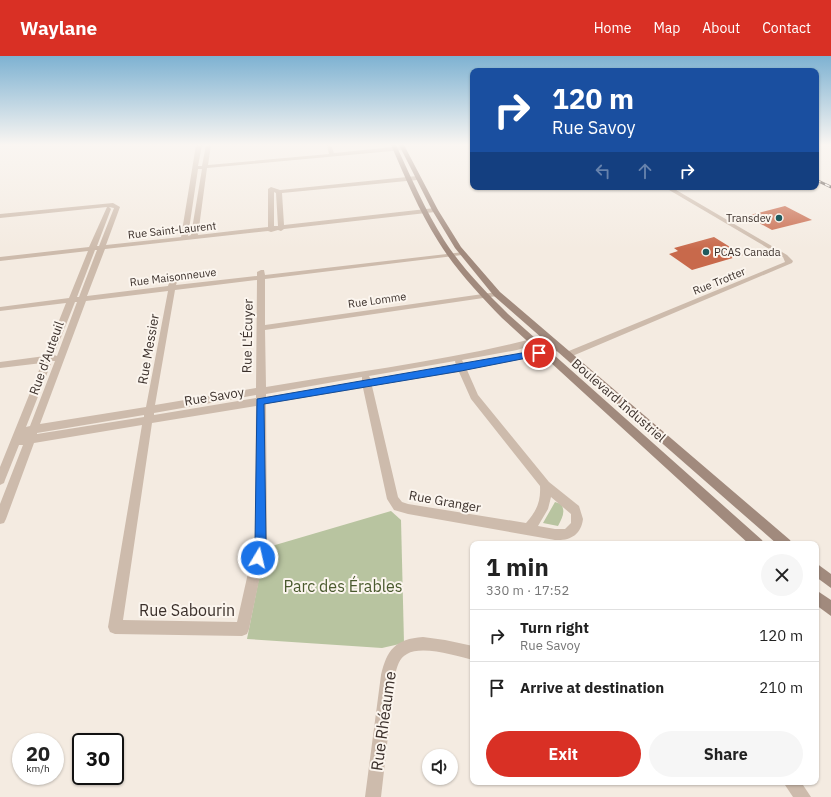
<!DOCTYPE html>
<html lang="en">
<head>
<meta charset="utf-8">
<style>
	:root { --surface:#fff; --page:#f6f6f6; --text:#222; --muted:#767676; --line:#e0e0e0; --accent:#d93025 }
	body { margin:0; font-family:"IBM Plex Sans",sans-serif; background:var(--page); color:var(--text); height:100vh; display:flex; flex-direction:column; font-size:15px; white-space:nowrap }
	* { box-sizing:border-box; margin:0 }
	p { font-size:13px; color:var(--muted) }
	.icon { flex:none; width:22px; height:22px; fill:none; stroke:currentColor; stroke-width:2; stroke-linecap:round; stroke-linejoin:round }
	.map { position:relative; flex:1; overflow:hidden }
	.details { position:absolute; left:470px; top:485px; width:349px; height:244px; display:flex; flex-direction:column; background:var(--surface); border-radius:8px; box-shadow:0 1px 3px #0004 }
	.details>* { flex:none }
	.hud { position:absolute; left:470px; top:12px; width:349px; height:122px; border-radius:8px; box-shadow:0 1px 3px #0004; background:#1a4fa0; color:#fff; overflow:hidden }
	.controls { position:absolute; left:422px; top:693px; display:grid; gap:8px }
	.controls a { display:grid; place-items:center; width:36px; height:36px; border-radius:50%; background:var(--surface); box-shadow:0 1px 3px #0004; font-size:20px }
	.speed { position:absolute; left:12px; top:677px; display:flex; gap:8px; font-size:20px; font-weight:700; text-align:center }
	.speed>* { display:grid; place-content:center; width:52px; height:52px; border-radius:50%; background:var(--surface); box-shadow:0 1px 3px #0004; line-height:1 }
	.speed small { font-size:10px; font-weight:400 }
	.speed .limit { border:2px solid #111; border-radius:6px; background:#fff; color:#111 }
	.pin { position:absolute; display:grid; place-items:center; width:34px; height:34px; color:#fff; margin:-17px; border:2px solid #fff; border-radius:50%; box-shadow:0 1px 4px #0007 }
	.me { position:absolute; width:44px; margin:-22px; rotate:9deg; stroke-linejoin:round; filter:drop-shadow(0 0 3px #0008) }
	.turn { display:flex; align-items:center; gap:14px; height:84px; padding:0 16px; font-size:18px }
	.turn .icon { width:52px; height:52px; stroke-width:2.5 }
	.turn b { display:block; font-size:28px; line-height:34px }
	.lanes { display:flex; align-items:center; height:38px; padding:0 16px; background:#0003; justify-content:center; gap:20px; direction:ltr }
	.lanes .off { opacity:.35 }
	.round { display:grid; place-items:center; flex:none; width:42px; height:42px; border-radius:21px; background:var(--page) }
	.summary { display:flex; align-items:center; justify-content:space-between; height:68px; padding:0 16px }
	h1 { font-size:24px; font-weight:700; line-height:30px }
	.primary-button { display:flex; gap:8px; margin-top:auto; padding:8px 16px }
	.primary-button a { flex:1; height:46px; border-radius:24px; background:var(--accent); color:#fff; font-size:16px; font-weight:700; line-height:46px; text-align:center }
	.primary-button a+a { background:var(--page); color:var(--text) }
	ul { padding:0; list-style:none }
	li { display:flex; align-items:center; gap:12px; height:52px; padding:0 16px; border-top:1px solid var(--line) }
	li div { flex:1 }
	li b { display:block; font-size:15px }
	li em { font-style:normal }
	header { display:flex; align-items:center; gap:24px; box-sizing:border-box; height:56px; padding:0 20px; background:var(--accent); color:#fff }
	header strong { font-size:19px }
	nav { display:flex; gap:22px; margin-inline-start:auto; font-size:14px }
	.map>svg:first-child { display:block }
	.green { fill:#b8c4a0 }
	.building { fill:#c8694b }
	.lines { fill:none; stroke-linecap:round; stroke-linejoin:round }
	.street { fill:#cdbbac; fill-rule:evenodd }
	.secondary { fill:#a18a7d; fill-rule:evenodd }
	.rail-casing { stroke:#3b302b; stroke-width:2.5 }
	.rail { stroke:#fbf5ee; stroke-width:1.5; stroke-dasharray:5; stroke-linecap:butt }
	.route { fill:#1a73e8; stroke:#114b97 }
	.poi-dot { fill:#1f5a5e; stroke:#fbf5ee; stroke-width:1.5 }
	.labels { text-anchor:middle; stroke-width:4; stroke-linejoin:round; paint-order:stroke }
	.far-poi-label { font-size:11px; fill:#3b302b; stroke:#fbf5ee; text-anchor:end }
	.far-street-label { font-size:11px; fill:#3b302b; stroke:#fbf5ee }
	.street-label { font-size:13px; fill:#3b302b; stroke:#fbf5ee }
	.near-park-label { font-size:16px; fill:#4a5a2e; stroke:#fbf5ee }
	.near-street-label { font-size:16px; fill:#3b302b; stroke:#fbf5ee }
</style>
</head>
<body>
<header>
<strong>Waylane</strong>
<nav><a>Home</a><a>Map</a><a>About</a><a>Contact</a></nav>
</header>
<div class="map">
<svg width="831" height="741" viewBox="0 0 831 741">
	<rect width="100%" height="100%" fill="#f4ebe1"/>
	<g class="green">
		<path d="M555 446 561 448C566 456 562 462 558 470L543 467Z"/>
		<path d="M391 455 401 464 404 587 382 592 247 583 265 492Z"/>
	</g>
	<g class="building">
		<path d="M785 150 812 164 772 174 746 160Z"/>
		<path d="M714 181 743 199 692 214 669 198 678 195 674 192Z"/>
	</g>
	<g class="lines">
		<g class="street">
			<path d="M196 89H202L198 110H202L206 89H211L208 109 329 98 327 89H331L334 97 403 90 406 92 403 94 207 112 198 179 268 171V133L271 131 280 134 417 120 420 122 417 124 282 137 284 169 435 152 438 154 435 156 284 173 281 175 278 174 271 176 268 175 105 193 87 240 168 230 170 224H173L177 226 176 229 257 220V216L261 214H264L265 219 464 196V198L462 199 265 223V269L497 236 501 238 497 240 265 274 266 331C359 315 455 304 547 279L550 280V284L517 294 462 304 464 308 544 293 558 289 561 290 562 292 561 294 545 299 467 314 478 339 549 426 579 450 583 463C581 479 570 485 555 484L408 458 394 454 387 443 363 332 266 348 267 486 249 573 247 578 242 580 115 578 110 576 108 571 142 369 34 387 6 463 4 467 0 468V448L23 389H19L5 424 4 427 0 429V411L42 307 0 312V306L45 300 66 247 0 255V251L69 242 88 195 0 205V201L89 191 107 151 0 162V158L113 147 120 151 106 189 181 181ZM198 113H202L191 179 188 180ZM274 136 276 137 278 170H274ZM109 151 114 152 99 190H97L111 153ZM95 194H97L79 241H77ZM257 224 256 332 155 349 175 234ZM168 235 146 351 40 368 86 245ZM75 246H77L57 300 54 299ZM52 305H55L30 370 26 371ZM455 305 456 310 371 324 369 320ZM459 316 471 343 540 430C541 446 536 456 526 467L408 448 402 446 398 441 372 330ZM362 321V325L266 341V338ZM256 339V342L154 359V357ZM256 350 255 486 237 566 123 564 152 367ZM144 359V361L37 378V377ZM551 441 571 458V467L565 473H555L538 470 548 453Z"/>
			<path d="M664 131H671L787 199 793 205 792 207 570 301H564L563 299 564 297 785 206 783 201Z"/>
			<path d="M423 581 445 584 473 590V604C457 600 422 589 407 598 399 602 397 611 395 619L381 741H365L381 619C387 594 395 583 423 581Z"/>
			<path d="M783 726H801L811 741H793Z"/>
		</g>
		<g class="secondary">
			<path d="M391 89H396C411 121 425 154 444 184 462 212 485 235 508 258L762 484 764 488H749L502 262C479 238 455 213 438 185 419 155 405 121 391 89Z"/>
			<path d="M399 89H404L438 154 461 191 500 236 790 484 792 488H777L494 240 455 192 432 154Z"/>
			<path d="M816 507 831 518V532L816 521Z"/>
			<path d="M816 534 831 544V560L816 549Z"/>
		</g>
		<defs>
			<path id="rail" d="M816 124 831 131"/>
		</defs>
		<use href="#rail" class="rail-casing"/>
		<use href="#rail" class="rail"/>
	</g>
	<linearGradient id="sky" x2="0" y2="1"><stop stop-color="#7eb2d2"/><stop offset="0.46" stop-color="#faf6f2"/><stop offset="1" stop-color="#faf6f2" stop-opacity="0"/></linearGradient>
	<rect width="831" height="193" fill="url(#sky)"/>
	<path class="route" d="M539 294 542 295V299L461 315 264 348 266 486 261 505 258 507 254 505 252 502 255 486 257 343Z"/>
	<g class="poi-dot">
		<circle cx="779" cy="162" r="4"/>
		<circle cx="706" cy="196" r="4"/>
	</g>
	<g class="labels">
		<g class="far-poi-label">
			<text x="771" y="166">Transdev</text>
			<text x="714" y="200" text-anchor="start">PCAS Canada</text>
		</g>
		<g class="far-street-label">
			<text transform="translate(172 174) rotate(-6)" y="4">Rue Saint-Laurent</text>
			<text transform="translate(173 221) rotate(-7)" y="4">Rue Maisonneuve</text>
			<text transform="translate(719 225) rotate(-22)" y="4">Rue Trotter</text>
			<text transform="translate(377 244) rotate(-8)" y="4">Rue Lomme</text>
		</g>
		<g class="street-label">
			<text transform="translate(247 280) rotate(-89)" y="5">Rue L'Écuyer</text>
			<text transform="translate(148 293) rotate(-80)" y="5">Rue Messier</text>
			<text transform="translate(46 302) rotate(-70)" y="5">Rue d'Auteuil</text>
			<text transform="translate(214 340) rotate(-9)" y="5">Rue Savoy</text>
			<text transform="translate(619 344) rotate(41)" y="5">Boulevard Industriel</text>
			<text transform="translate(445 445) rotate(10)" y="5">Rue Granger</text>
		</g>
		<g class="near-park-label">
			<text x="343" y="536">Parc des Érables</text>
		</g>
		<g class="near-street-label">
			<text x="187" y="560">Rue Sabourin</text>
			<text transform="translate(383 665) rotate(-82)" y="6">Rue Rhéaume</text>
		</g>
	</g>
</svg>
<div class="controls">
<a><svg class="icon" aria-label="sound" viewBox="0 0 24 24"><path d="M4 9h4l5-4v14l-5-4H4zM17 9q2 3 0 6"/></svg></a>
</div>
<div class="speed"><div>20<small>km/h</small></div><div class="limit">30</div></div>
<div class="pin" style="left:539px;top:297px;background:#d93025"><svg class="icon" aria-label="arrive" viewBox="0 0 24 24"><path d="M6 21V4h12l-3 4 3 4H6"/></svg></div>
<svg class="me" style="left:258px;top:502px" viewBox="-20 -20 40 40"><circle r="17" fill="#1a73e8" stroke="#fff" stroke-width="3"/><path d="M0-11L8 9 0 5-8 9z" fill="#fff"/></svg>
<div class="hud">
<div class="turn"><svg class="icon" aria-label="right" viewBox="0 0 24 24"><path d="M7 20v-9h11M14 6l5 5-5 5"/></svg><div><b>120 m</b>Rue Savoy</div></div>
<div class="lanes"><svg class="icon off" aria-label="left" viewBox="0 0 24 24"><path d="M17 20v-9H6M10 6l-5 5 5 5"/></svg><svg class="icon off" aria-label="ahead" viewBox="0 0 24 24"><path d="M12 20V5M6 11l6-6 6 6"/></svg><svg class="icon" aria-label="right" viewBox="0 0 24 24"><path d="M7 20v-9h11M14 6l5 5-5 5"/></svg></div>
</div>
<section class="details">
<div class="summary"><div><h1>1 min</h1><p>330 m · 17:52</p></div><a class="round"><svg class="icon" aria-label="close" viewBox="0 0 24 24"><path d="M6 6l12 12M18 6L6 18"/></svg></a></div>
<ul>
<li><svg class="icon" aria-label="right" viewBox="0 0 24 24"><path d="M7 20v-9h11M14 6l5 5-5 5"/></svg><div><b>Turn right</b><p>Rue Savoy</p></div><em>120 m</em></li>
<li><svg class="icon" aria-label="arrive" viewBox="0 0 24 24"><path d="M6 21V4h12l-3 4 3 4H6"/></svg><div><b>Arrive at destination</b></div><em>210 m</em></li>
</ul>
<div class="primary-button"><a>Exit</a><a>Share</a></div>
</section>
</div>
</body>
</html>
